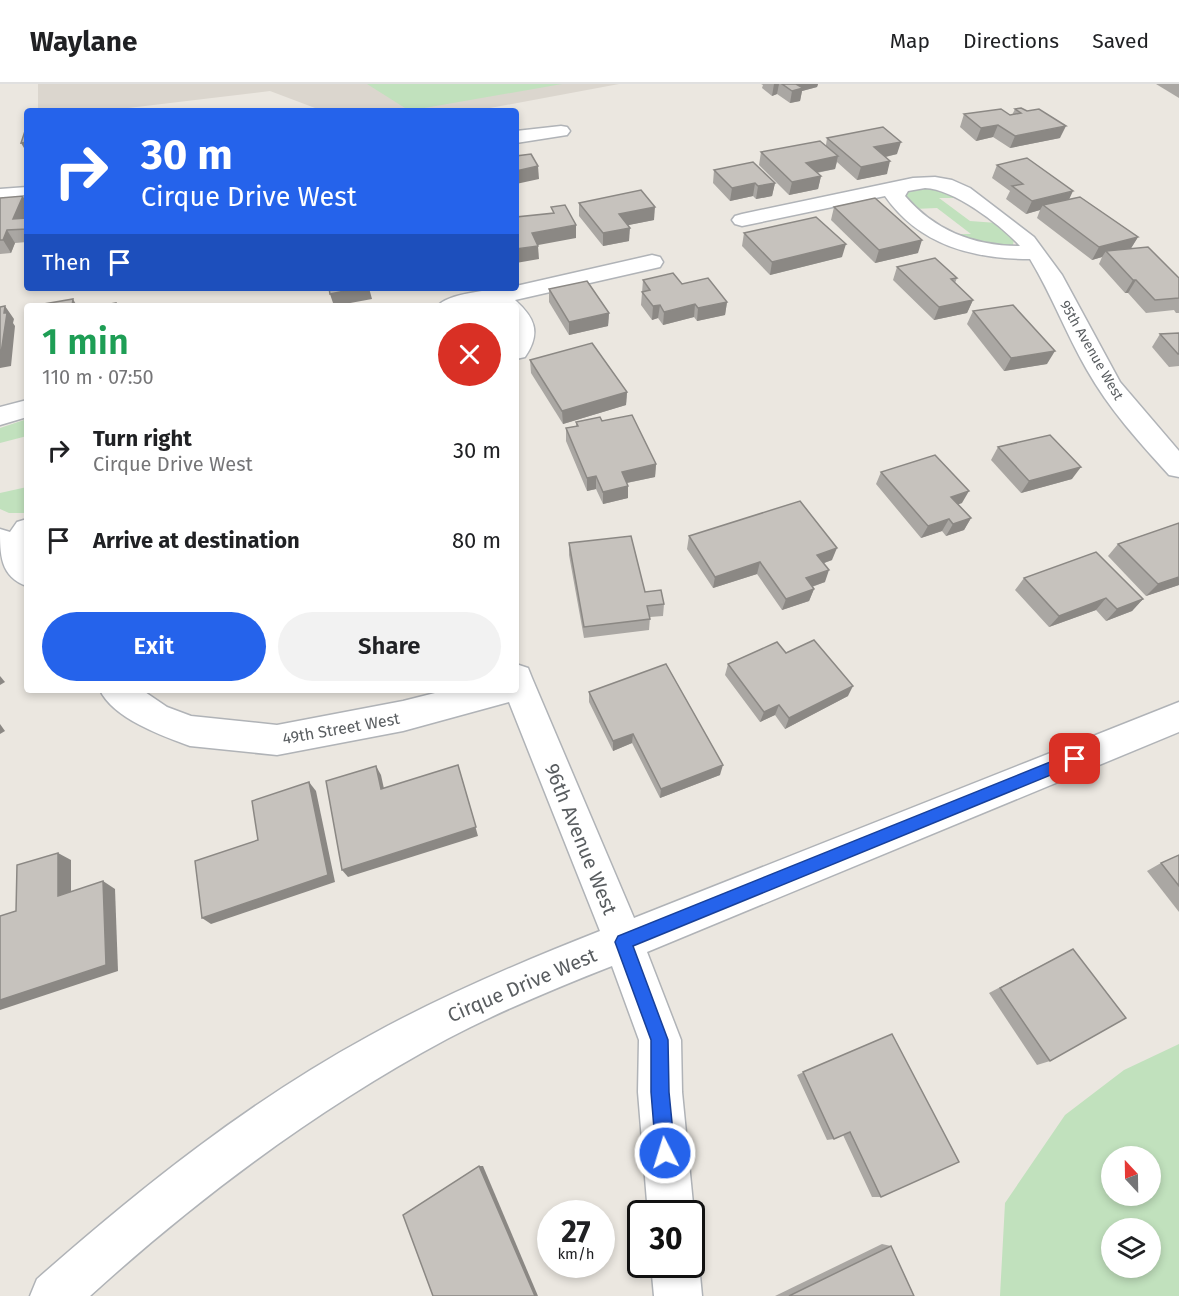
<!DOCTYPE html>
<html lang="en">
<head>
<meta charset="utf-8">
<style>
	:root { --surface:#fff; --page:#f2f2f2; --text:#202124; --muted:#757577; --line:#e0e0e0; --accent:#2563eb }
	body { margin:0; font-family:"Fira Sans",sans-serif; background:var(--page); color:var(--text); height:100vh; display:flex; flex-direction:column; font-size:22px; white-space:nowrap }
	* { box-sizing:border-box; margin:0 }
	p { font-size:20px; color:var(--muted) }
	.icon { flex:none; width:33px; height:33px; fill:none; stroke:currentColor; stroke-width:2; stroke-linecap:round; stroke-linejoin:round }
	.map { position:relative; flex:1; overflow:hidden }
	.drawer { position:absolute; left:24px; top:219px; width:495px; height:390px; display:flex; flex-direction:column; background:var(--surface); border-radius:6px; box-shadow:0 3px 9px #0003 }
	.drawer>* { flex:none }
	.guide { position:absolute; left:24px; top:24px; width:495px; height:183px; border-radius:6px; box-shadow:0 3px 9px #0003; background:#2563eb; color:#fff; overflow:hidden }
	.needle { width:39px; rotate:338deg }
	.fabs { position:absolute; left:1101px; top:1062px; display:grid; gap:12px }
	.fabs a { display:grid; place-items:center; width:60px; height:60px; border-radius:50%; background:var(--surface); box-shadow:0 3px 9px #0003; font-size:30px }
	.speed { position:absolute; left:537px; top:1116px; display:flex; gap:12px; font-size:30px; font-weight:700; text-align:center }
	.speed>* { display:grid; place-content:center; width:78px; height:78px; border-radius:50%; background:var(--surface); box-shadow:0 3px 9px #0003; line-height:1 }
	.speed small { font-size:15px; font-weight:400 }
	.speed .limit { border:3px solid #111; border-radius:9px; background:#fff; color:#111 }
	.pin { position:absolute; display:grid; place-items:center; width:51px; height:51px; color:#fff; margin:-26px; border-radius:12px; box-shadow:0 3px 9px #0006 }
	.me { position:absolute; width:66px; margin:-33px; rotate:355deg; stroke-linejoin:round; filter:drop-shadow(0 0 4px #0008) }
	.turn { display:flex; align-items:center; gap:21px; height:126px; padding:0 18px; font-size:27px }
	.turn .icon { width:78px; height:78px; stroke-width:2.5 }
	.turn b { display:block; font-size:42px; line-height:51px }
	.then { display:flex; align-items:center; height:57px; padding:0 18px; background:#0003; gap:12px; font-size:22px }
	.round { display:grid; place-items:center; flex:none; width:63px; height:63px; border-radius:32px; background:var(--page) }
	.head { display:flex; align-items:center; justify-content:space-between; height:102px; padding:0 18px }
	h1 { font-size:36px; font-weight:600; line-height:45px; color:#1e9e55 }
	.button { display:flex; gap:12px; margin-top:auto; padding:12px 18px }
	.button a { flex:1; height:69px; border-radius:36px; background:var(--accent); color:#fff; font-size:24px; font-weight:600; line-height:69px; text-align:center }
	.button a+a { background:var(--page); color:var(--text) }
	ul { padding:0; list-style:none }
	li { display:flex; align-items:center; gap:18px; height:90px; padding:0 18px }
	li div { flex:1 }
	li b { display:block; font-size:22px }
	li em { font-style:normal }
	header { display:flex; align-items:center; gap:36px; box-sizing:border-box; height:84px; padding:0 30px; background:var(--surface); border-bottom:2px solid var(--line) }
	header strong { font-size:28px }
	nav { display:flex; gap:33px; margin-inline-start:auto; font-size:21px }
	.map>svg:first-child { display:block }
	.education { fill:#dbd6ce }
	.green { fill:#c1e1bd; fill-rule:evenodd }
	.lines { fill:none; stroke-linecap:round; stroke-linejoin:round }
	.minor-casing { stroke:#b0b3b7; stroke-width:3 }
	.minor { fill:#fff; fill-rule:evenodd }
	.wall { fill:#aaa7a3 }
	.shaded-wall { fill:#8b8884 }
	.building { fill:#c6c2bd; stroke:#8b8884; stroke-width:1.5 }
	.route { fill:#2563eb; stroke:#184099; stroke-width:1.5 }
	.labels { text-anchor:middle; stroke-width:6; stroke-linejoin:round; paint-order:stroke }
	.far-street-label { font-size:14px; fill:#595d60; stroke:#fff }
	.street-label { font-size:16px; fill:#595d60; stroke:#fff }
	.near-street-label { font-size:20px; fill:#595d60; stroke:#fff }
</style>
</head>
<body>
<header>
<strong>Waylane</strong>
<nav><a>Map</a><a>Directions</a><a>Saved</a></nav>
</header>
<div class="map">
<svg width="1179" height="1212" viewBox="0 0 1179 1212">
	<rect width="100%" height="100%" fill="#ebe7e0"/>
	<path class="education" d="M38 0H619L474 27H323L270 7 103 27H38Z"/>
	<g class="green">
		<path d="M367 0H562L413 26 405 24Z"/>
		<path d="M930 102 964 114H939L970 137 997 139 1014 155 1013 161 1001 165 944 150H971L937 124 914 125 906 118 905 111 908 106Z"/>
		<path d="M27 335V352L0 359V344Z"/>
		<path d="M27 403V429H9L0 425V409Z"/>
		<path d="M1179 960V1212H1000L1005 1119 1065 1031 1124 986ZM1150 1072V1112H1112V1072ZM1150 1144V1184H1112V1144Z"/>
	</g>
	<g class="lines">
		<defs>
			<g id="minor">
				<path d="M561 42 567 43 570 47 567 51 516 59V47Z"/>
				<path d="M935 93 952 96 970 104 1034 153 1062 191 1120 298 1179 367V393L1169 391C1139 358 1109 325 1087 286 1066 250 1052 211 1030 175 973 175 919 161 885 112L742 142 735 140 732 136 735 132 742 130 913 94ZM925 104C954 105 1001 141 1020 162 974 162 935 147 905 112L908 107Z"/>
				<path d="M27 103V115L0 117V105Z"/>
				<path d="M652 171 660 173 663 178 660 183 515 216C534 233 542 248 525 273L516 275V222H438C446 209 500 204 516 204V202Z"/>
				<path d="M27 316V333L0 341V323Z"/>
				<path d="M27 435V502C0 493 0 470 0 445L10 448 17 438Z"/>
				<path d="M516 580 528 584 532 594 634 834 1179 618V648L647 868 681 956 682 1008 694 1130 692 1137V1130H648L638 1008 639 956 612 882C556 904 500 927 447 955 317 1025 199 1113 90 1212H30L37 1195C140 1104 248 1018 369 952 443 911 521 878 600 847L509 618 403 647 277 671 190 662C162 652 113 634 100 606H142L167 623 191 632 277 641 403 617 447 606H516Z"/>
				<path d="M692 1163 699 1180 702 1212H654L651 1180H692Z"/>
			</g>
		</defs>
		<use href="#minor" class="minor-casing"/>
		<use href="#minor" class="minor"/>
	</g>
	<g class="wall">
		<path d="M761 0H818L817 3 802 7 800 17 790 19 777 10 772 12 762 4 763 1Z"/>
		<path d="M1156 0H1179V14Z"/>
		<path d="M1015 25 1060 54 1010 64 993 53 976 57 960 43 964 30 1010 31H1012Z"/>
		<path d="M827 54 897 70 886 73 887 90 857 96 837 78 835 85 817 89 821 92 818 105 789 111 759 81 761 68 826 61Z"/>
		<path d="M997 81 1069 115 1138 153 1131 164 1179 194V229H1176L1174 226 1146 229 1128 209H1125L1099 180 1102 173 1092 176 1037 134 1040 126 1026 130 1006 115 1010 107 992 94Z"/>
		<path d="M714 86 775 99 772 112 756 115 753 112 730 117 713 99Z"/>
		<path d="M0 114 27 134V158L15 159 11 169 0 170Z"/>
		<path d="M579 119 654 136 628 141 629 157 603 162 579 132Z"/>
		<path d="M834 123 918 169 875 179 831 136Z"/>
		<path d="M744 149 842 173 770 191 742 162Z"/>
		<path d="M897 183 957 194 955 199 973 216 967 229 934 236 893 196Z"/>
		<path d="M643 196 682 200 727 218 725 231 697 237 694 233 663 241 658 234 652 236 641 221Z"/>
		<path d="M549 205 609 229 608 242 569 251 549 218Z"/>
		<path d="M973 227 1047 280 1004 287 967 240Z"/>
		<path d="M1179 249V282L1169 283 1152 263 1160 250Z"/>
		<path d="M530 276 627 308 626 321 563 340 531 289Z"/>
		<path d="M602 337 656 380 655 393 627 399 628 402V414L603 420 596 405 587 407 566 357V344L576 342V338Z"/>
		<path d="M998 363 1072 395 1021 409 991 376Z"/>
		<path d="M881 388 962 419 958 420 971 434 964 446 946 452 942 447 921 454 876 400Z"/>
		<path d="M1179 439V501L1146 512 1108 472 1118 460Z"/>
		<path d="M689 452 832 476 824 479 825 498 812 503 814 505 809 517 782 526 757 490 713 504 687 465Z"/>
		<path d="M569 459 664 520 663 532 650 533 649 546 584 554 569 471Z"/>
		<path d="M1024 494 1143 515 1132 527 1106 537 1096 526 1049 543 1015 506Z"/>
		<path d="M786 569 848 612 785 645 775 631 760 638 725 591 728 580Z"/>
		<path d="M589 608 720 691 660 714 632 659 613 667 589 618Z"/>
		<path d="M1179 771V828L1147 787 1161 779Z"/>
		<path d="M1073 865 1050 977 1037 981 989 909Z"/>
		<path d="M892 950 881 1113H872L843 1051 834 1055 827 1056 797 991Z"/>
		<path d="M882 1160 891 1162 914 1212H775Z"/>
	</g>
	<g class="shaded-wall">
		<path d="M774 0H779L777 10 772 12Z"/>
		<path d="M792 0H818L817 3 802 7 800 17 790 19 792 7Z"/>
		<path d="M998 41 993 53 976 57 981 44Z"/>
		<path d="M1066 42 1060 54 1010 64 1015 52Z"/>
		<path d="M27 58V69L21 59Z"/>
		<path d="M901 58 897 70 871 76 874 63Z"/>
		<path d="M838 72 835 85 803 91 806 79Z"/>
		<path d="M890 77 887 90 857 96 861 83Z"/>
		<path d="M538 82 539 95 516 100V87Z"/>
		<path d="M821 92 818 105 789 111 792 98Z"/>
		<path d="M755 99 753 112 730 117 732 104Z"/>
		<path d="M775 99 772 112 756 115 758 102Z"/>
		<path d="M1073 107 1067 120 1043 121 1040 126 1026 130 1032 117Z"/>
		<path d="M23 112 27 120V133L22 145 13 135Z"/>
		<path d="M655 123 654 136 619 143V130Z"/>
		<path d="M576 141V154L533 162 532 149Z"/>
		<path d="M630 144 629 157 603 162V149Z"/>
		<path d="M7 146 15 159 11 169 3 156Z"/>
		<path d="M1138 153 1130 166 1106 167 1102 173 1092 176 1099 163Z"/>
		<path d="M922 156 918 169 875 179 879 166Z"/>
		<path d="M846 160 842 173 770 191 772 178Z"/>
		<path d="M538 162 539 175 516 179V165Z"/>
		<path d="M1133 196H1136L1128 209H1125Z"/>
		<path d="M359 204H369L372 215 334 222 330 210Z"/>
		<path d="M73 215 77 222H72Z"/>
		<path d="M973 216 967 229 934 236 939 223Z"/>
		<path d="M727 218 725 231 697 237 698 224Z"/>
		<path d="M695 220 694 233 663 241 664 228Z"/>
		<path d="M660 221 658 234 652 236 653 222Z"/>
		<path d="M5 222 14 235 13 239 15 242 11 282 0 284V270Z"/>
		<path d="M609 229 608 242 569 251V238Z"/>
		<path d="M1055 267 1047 280 1004 287 1011 274Z"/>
		<path d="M627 308 626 321 563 340 562 327Z"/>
		<path d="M656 380 655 393 621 400 622 388Z"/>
		<path d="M1081 383 1072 395 1021 409 1029 397Z"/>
		<path d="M596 392V405L587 407V394Z"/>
		<path d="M628 402V414L603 420V408Z"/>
		<path d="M969 407 962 419 945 425 951 413Z"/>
		<path d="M971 434 964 446 946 452 953 440Z"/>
		<path d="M949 435 942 447 921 454 928 442Z"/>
		<path d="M837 464 832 476 813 483 817 471Z"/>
		<path d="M760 478 757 490 713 504 715 493Z"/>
		<path d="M829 486 825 498 802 506 806 494Z"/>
		<path d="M1179 493V501L1146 512 1158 500Z"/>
		<path d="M814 505 809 517 782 526 786 515Z"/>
		<path d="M1106 514 1096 526 1049 543 1059 532Z"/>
		<path d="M1143 515 1132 527 1106 537 1117 525Z"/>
		<path d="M0 592 5 598 0 601Z"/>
		<path d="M853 602 848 612 785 645 789 634Z"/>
		<path d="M779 621 775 631 760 638 764 628Z"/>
		<path d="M0 640 5 647 0 650Z"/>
		<path d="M633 650 632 659 613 667V657Z"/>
		<path d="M458 681 478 752 348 793 342 786Z"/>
		<path d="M723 681 720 691 660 714 661 705Z"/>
		<path d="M376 682 381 691 386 714 381 705Z"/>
		<path d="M309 698 316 707 335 798 211 840 202 834Z"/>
		<path d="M58 769 71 776V819L58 812Z"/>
		<path d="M103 797 115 805 118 887 0 926V916Z"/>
		<path d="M479 1082H483L538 1212H535Z"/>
	</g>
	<g class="building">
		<path d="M782 0H796L803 4 792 7Z"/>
		<path d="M1021 24 1027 27 1039 25 1066 42 1015 52 998 41 981 44 964 30 1001 25 1010 31 1021 29 1015 25Z"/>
		<path d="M883 43 901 58 874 63 890 77 861 83 827 54Z"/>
		<path d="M25 47H27V58L21 59Z"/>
		<path d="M820 57 838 72 806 79 821 92 792 98 761 68Z"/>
		<path d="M531 70 538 82 516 87V72Z"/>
		<path d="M1027 74 1073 107 1032 117 1012 102 1023 100 997 81Z"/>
		<path d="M753 78 775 99 758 102 755 99 732 104 714 86Z"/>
		<path d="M641 106 655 123 619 130 630 144 603 149 579 119Z"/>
		<path d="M23 112 13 135 27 134V145L7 146 3 156H0V114Z"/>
		<path d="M1080 113 1138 153 1099 163 1043 121Z"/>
		<path d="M875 114 922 156 879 166 834 123Z"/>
		<path d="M565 121 576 141 532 149 538 162 516 165V133L554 129 551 123Z"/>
		<path d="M816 133 846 160 772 178 744 149Z"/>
		<path d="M1148 163 1179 194V214L1155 216 1136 196H1133L1106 167Z"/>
		<path d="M935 174 957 194 951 195 973 216 939 223 897 183Z"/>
		<path d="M673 189 682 200 708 194 727 218 698 224 695 220 664 228 660 221 653 222 642 208 650 206 643 196Z"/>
		<path d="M587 197 609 229 569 238 549 205Z"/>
		<path d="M329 204H359L330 210Z"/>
		<path d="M73 215 72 222H32Z"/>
		<path d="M116 219V222H100Z"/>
		<path d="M1013 221 1055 267 1011 274 973 227Z"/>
		<path d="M5 222 4 229H7L1 269 0 270V223Z"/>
		<path d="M1179 249V270H1178L1160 250Z"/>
		<path d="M592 259 627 308 562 327 530 276Z"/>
		<path d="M632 331 656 380 622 388 628 402 603 408 596 392 587 394 566 344 578 342 576 338 600 333 602 337Z"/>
		<path d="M1050 351 1081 383 1029 397 998 363Z"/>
		<path d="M935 371 969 407 951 413 971 434 953 440 949 435 928 442 881 388Z"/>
		<path d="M800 417 837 464 817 471 829 486 806 494 814 505 786 515 760 478 715 493 689 452Z"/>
		<path d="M1179 439V493L1158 500 1118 460Z"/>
		<path d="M631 452 645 508 661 506 664 520 647 522 650 535 584 543 569 459Z"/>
		<path d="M1096 468 1143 515 1117 525 1106 514 1059 532 1024 494Z"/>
		<path d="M814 556 853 602 789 634 779 621 764 628 728 580 777 558 786 569Z"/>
		<path d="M666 580 723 681 661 705 633 650 613 657 589 608Z"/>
		<path d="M458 681 476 743 342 786 326 697 376 682 381 705Z"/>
		<path d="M309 698 328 791 202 834 195 777 258 756 252 717Z"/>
		<path d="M58 769V812L103 797 106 881 0 916V832L16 827 17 781Z"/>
		<path d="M1179 771V802L1161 779Z"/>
		<path d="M1073 865 1126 934 1050 977 1000 904Z"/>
		<path d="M892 950 959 1078 881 1113 850 1048 834 1055 803 988Z"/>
		<path d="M479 1082 535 1212H433L403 1131Z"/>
		<path d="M891 1162 914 1212H789Z"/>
	</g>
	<path class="route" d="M1075 668 1080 670 1082 675 1080 679 633 862 668 956 669 1008 675 1069 672 1076 665 1078 659 1076 656 1069 651 1008V956L615 858 618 852Z"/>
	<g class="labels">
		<g class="far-street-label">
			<text transform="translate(1092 266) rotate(60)" y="5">95th Avenue West</text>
		</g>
		<g class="street-label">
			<text transform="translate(341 644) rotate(-10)" y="6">49th Street West</text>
		</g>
		<g class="near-street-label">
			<text transform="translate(581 755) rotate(68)" y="7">96th Avenue West</text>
			<text transform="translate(522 901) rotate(-23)" y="7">Cirque Drive West</text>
		</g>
	</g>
</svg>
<div class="fabs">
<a><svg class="needle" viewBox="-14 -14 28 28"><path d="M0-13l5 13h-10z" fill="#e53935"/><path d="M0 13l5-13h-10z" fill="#757577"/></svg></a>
<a><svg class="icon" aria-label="layers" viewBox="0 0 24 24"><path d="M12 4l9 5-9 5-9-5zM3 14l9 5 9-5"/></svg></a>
</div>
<div class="speed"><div>27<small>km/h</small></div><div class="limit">30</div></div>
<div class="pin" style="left:1075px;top:675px;background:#d93025"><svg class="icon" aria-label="arrive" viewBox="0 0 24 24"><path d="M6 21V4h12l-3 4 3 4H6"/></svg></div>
<svg class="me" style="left:665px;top:1069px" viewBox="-20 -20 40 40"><circle r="17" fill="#2563eb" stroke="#fff" stroke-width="3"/><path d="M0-11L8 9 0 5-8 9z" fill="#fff"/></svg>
<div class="guide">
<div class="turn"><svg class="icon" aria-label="right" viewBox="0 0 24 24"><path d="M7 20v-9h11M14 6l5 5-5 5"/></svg><div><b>30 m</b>Cirque Drive West</div></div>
<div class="then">Then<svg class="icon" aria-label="arrive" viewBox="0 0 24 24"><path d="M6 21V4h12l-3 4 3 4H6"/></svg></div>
</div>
<section class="drawer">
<div class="head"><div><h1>1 min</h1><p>110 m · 07:50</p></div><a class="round" style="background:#d93025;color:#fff"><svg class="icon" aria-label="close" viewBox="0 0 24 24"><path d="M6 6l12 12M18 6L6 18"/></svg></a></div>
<ul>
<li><svg class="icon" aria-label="right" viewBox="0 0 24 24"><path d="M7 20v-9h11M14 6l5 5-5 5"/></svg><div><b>Turn right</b><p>Cirque Drive West</p></div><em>30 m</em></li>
<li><svg class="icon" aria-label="arrive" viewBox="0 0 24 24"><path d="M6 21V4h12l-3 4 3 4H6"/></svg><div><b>Arrive at destination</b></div><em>80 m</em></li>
</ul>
<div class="button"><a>Exit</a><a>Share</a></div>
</section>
</div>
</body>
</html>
